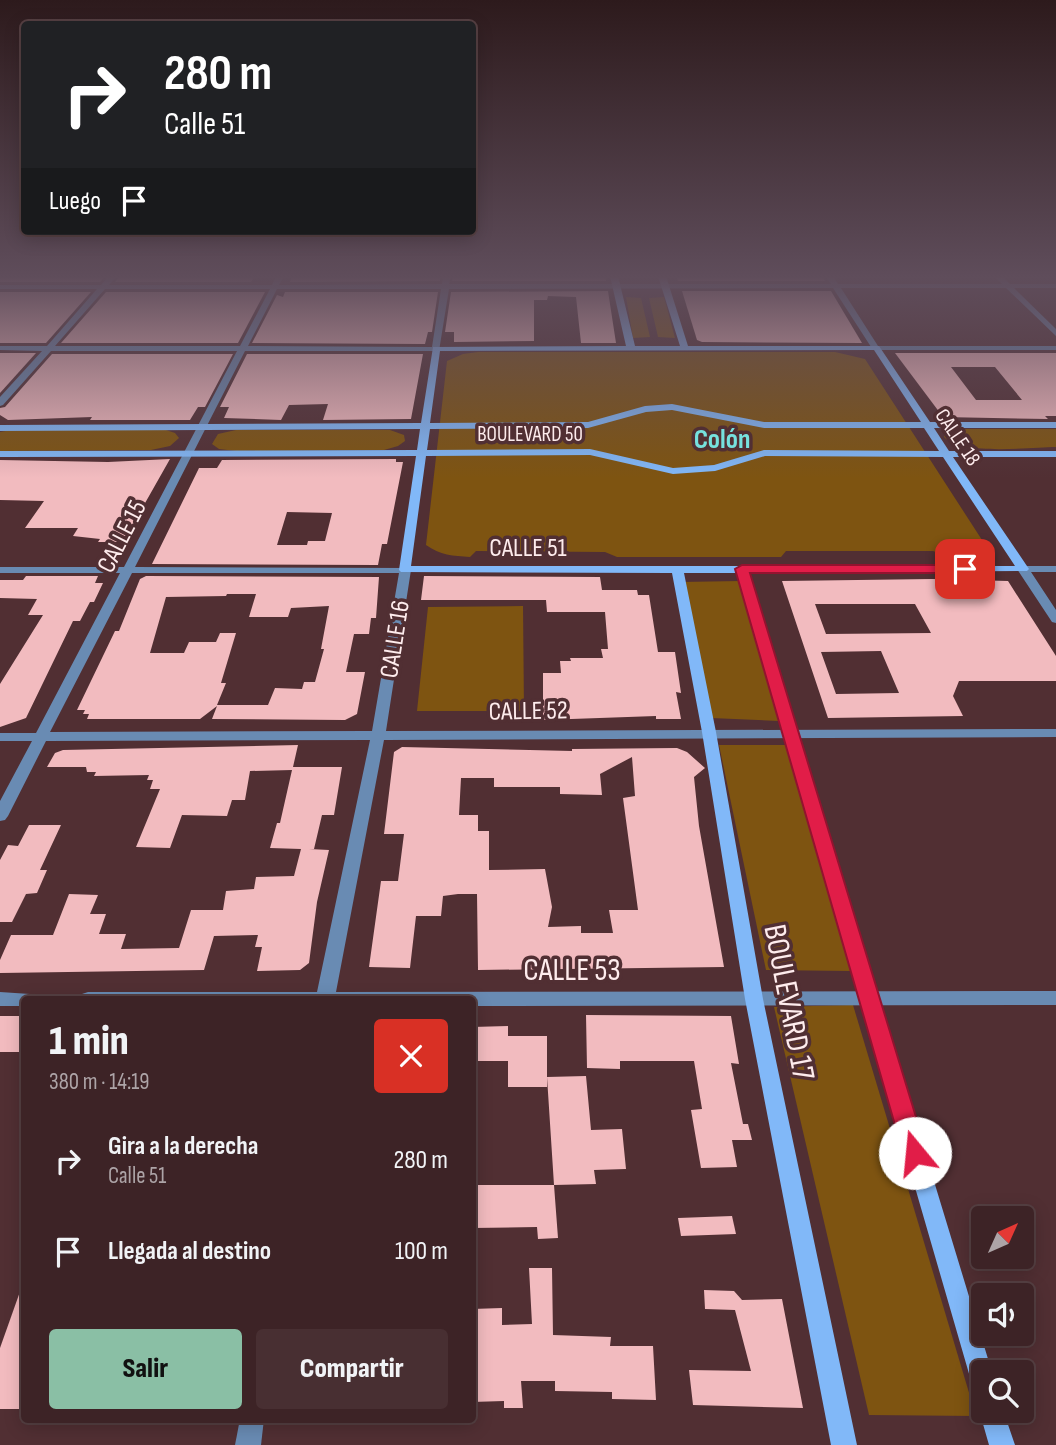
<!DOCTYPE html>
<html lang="es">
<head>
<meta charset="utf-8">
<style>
	:root { --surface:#3d2326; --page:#482f32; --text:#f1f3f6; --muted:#ada4a7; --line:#564043; --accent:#8abfa5 }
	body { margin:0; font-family:"Sofia Sans Condensed",sans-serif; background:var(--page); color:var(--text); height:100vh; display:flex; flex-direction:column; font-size:26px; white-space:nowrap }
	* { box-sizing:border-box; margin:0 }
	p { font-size:23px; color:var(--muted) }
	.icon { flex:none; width:38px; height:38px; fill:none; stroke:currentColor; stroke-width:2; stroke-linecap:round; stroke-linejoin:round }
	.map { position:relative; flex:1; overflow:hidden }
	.drawer { position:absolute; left:21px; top:996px; width:455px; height:427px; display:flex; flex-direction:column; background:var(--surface); border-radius:7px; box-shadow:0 4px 18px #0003,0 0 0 2px var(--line) }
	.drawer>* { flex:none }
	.hud { position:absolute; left:21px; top:21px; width:455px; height:214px; border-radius:7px; box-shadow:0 4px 18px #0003,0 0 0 2px var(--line); background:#202124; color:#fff; overflow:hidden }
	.needle { width:46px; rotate:45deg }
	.controls { position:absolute; left:971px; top:1206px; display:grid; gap:14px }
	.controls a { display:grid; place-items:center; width:63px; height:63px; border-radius:7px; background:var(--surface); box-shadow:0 4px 18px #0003,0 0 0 2px var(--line); font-size:35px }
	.pin { position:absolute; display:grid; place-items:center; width:60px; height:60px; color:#fff; margin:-30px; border-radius:14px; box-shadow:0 4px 10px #0006 }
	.me { position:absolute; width:77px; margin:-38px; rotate:343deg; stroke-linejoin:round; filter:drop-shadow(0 0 5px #0008) }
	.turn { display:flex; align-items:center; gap:24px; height:147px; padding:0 28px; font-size:32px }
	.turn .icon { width:91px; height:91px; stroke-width:2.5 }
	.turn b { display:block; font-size:49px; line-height:60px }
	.then { display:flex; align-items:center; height:66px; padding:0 28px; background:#0003; gap:14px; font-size:26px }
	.round { display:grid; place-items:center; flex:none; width:74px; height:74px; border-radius:7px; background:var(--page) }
	.headline { display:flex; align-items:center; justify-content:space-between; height:119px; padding:0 28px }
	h1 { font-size:42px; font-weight:800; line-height:52px }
	.button { display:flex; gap:14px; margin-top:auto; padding:14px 28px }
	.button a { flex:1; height:80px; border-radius:7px; background:var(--accent); color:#111; font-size:28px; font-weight:800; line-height:80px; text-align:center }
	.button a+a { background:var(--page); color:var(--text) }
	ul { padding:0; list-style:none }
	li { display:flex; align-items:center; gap:21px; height:91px; padding:0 28px }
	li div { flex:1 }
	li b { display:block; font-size:26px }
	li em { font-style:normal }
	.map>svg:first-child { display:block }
	.green { fill:#7e5411 }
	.building { fill:#f2bbbf; fill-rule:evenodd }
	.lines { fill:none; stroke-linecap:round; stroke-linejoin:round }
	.street { fill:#698bb3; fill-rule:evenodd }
	.secondary { fill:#81b8f8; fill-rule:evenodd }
	.route { fill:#e11d48; stroke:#92132f; stroke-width:2 }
	.labels { text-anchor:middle; stroke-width:7; stroke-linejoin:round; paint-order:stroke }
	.far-street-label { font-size:21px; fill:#feeced; stroke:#512f33 }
	.street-label { font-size:26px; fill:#feeced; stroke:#512f33 }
	.far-district-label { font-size:28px; font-weight:bold; fill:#76e1de; stroke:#512f33 }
	.near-street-label { font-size:32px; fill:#feeced; stroke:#512f33 }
</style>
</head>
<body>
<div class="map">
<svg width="1056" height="1445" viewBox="0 0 1056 1445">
	<rect width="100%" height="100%" fill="#512f33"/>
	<g class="green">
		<path d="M626 297 641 298 650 337 633 338Z"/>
		<path d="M664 297 675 338 658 337 649 298Z"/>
		<path d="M478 352H835L865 359 982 540 981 548C964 556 950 559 933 551H786L781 557H617L605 552 476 551 470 557C453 556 440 555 426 545L447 361 463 354Z"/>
		<path d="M958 429H1056V447C1029 447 963 456 944 437L946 431Z"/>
		<path d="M11 430H166L175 433 179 438 170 446 151 450 0 451V432Z"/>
		<path d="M236 430H390L404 435 405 441 398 446 384 450 236 451 219 449 212 444 218 434Z"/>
		<path d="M741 581 779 721 711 718 680 582Z"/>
		<path d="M523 606 524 711H417L428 607Z"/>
		<path d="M719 745H790L851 971 766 970Z"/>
		<path d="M853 1005 976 1416 869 1415 774 1007Z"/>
	</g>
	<g class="building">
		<path d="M0 276H105L100 282H0Z"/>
		<path d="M120 276 183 277 255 276 251 282H115Z"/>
		<path d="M327 276H440V281L290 282 292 277Z"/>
		<path d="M453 276H605L606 281H452Z"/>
		<path d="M676 276H822L825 281H678Z"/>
		<path d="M608 291 616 343H581L576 297 548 296 547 300H534V341L454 342V332H445L451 292Z"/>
		<path d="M682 291H831L862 343 702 342 697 340Z"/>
		<path d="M0 292H91L46 343H0Z"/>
		<path d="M106 292H265L238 343H61Z"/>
		<path d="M285 292H438L432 332H428L425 344 252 343 277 295 283 297Z"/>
		<path d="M0 353H36L0 393Z"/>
		<path d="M895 353H1056V416H1045L1048 419 943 417ZM951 367H995L1022 400H976Z"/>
		<path d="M52 354H233L205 407H198L190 420H90L92 417 8 420 0 415V408L5 407Z"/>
		<path d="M247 354H423L411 419 323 420 328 404 289 405 281 420 224 418 229 407H220Z"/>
		<path d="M170 459 123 542H98L100 539 73 536 78 528H25L44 501 0 500V460L108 462Z"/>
		<path d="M396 459V462H403L387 544H382L378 565 152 564 199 468H217L222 460ZM287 512 332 513 325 541H308L307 545H277Z"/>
		<path d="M26 576H98L95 583H103L94 602H90L80 621H73L26 718 0 727V684L43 615H28L37 599 0 598V580H23Z"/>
		<path d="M146 576 379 577 376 618H371L369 634H354L346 672H365L357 714 345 720 212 719 217 706 200 719H87L89 714H83L85 710H77L115 631H119L140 579ZM227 594H256L249 617H288L291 608 329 606 321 649H324L315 682H304L302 689 275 688 268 705H217L226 683H221L236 633H220L216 642H189L184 653H150L166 597 226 596Z"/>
		<path d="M424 576 600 577 602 590H637L638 595H649L658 652H675L681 693 676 692 681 719H656V716L543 720V673H561L560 661H571L570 658H603L601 649H608L605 612H547L546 600H421Z"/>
		<path d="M933 579 1008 581 1056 656V681H959L953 696 963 716 828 718 782 581ZM815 604H915L931 633 826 634ZM881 651 899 693 836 694 821 652Z"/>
		<path d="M298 745 293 767H342L334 815H322L314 849H309L329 850 317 902 309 963 300 970 257 971 262 947H255L258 935 214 936 204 970 0 973V960L11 935H53L69 894 98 895 90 914H106L99 934H126L121 949 179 948 191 910H223L226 891 254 889 256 877 294 876 301 849 270 848 277 823H280L292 770 250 771 245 800H232L227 816 182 815 170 848 136 847 160 789H150L153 780H147L149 775 94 776 96 772H87L86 767H47L55 753 63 750Z"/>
		<path d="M402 747 572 751V749L677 748 687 752 705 768 694 777 699 826 724 967 478 970 477 894H458L443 896 441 916H416L410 968 369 967 381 881H398L404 834H384L394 752ZM632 757 635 796 623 798 638 910H609L613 933H581V926L548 927 552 907 545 869 489 870V831H478V815H459L461 778H494V787H560V794L602 795 600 774Z"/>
		<path d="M29 825H61L40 870H47L37 893 26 894 12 922H0V860L8 845 18 846Z"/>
		<path d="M586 1015 731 1016 739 1064 731 1063 743 1124H748L752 1140H732L737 1167 701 1168 691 1110 702 1109 694 1061H620V1069L587 1068Z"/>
		<rect x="0" y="1016" width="24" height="36"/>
		<path d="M508 1026V1036H547V1087H508V1061H472V1027Z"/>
		<path d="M586 1076 591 1130 622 1129 626 1169 594 1170 596 1184 554 1185 547 1077Z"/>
		<path d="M472 1185H554L558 1238 538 1239 537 1227 472 1228Z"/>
		<path d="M732 1216 736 1234 681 1236 678 1218Z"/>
		<path d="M529 1268H552L553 1335 611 1337 610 1346H653L656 1400 612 1399V1392L555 1391V1381H521L523 1408H504V1401L472 1402V1309L502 1308V1325L532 1324Z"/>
		<path d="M22 1286 24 1409H0V1348Z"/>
		<path d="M704 1290 734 1291 742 1300 782 1299 803 1408 693 1405 689 1370 751 1371 735 1310 705 1309Z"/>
	</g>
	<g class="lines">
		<g class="street">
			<path d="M109 276H117L109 285H272L276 276H284L279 285 442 284 443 276H451L449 284H831L825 276H833L838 284H1002L994 276H1002L1010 284H1056V288H1014L1056 329V336L1006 288H841L878 346H1056V350H873L833 288 449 289 439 351H245L135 567 409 568 411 570 386 731 1056 729V737L384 740 336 992 1056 991V1005L472 1006V999H79L82 994 88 992H317L370 740 46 741 8 816 5 820 0 821V801L32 741H0V733H36L120 573H0V567H124L237 351H51L3 405 0 406V397L42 351 0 350V346H47L97 289H0V285H101ZM105 289H270L240 346H55ZM277 289H441L432 347 248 346ZM132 573H399L372 731 50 732Z"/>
			<path d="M1023 566H1056V572H1031L1056 610V623L1052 622 1017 569Z"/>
			<path d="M0 992 30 994 33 999H24V1006H0Z"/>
			<path d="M240 1419H264L261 1445H235Z"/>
		</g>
		<g class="secondary">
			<path d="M610 276H618L635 346H680L658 276H666L688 346H879L930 422H1056V428H934L949 451H1056V457H953L1029 569 1027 571 749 573 992 1372H984V1396L975 1393 972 1384 737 573H684L716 732 763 999 857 1445H831L745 999 702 732 672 573 401 572 399 570 416 456 0 457V451L417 450 420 429 0 431V425L421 423 433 347 626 346ZM874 350 921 422H764L672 404 645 406 588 422 430 423 440 351ZM672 410 764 428H924L939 451 764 450 714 465 673 468 590 449 427 450 430 429 588 428 646 412ZM590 455 673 474 715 471 765 456 943 457 1015 566H411L426 456Z"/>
			<path d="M984 1401V1410H1003L1015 1445H989L979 1410Z"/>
		</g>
	</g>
	<linearGradient id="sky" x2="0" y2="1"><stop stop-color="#2d1a1c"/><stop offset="0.58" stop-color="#5f4d5b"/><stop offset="1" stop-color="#5f4d5b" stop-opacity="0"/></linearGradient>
	<rect width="1056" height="478" fill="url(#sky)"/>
	<path class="route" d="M742 565H965L971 569 965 573H750L927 1153 923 1160 915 1163 907 1160 903 1153 735 569Z"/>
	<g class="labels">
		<g class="far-street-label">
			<text x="530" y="441">BOULEVARD 50</text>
			<text transform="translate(958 437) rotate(56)" y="7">CALLE 18</text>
		</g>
		<g class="street-label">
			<text transform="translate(121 536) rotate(-63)" y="9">CALLE 15</text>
			<text x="528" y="556">CALLE 51</text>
			<text transform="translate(394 639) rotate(-81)" y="9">CALLE 16</text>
			<text transform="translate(528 710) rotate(-1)" y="9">CALLE 52</text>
		</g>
		<g class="far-district-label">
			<text x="722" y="448">Colón</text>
		</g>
		<g class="near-street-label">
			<text x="572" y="980">CALLE 53</text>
			<text transform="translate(790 1002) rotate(79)" y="11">BOULEVARD 17</text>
		</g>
	</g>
</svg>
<div class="controls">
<a><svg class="needle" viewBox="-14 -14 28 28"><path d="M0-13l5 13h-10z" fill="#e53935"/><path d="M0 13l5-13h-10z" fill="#ada4a7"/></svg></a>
<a><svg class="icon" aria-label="sound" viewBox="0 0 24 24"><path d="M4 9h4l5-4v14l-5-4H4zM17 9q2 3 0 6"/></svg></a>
<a><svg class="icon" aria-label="search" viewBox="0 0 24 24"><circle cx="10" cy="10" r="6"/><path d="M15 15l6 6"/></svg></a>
</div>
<div class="pin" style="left:965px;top:569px;background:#d93025"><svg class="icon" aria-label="arrive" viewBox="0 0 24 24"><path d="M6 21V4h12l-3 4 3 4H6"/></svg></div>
<svg class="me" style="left:915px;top:1153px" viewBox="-20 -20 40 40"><circle r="19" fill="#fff"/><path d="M0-13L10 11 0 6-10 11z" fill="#e11d48"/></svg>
<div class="hud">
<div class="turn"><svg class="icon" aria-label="right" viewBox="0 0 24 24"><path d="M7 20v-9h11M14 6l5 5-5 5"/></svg><div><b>280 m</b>Calle 51</div></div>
<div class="then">Luego<svg class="icon" aria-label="arrive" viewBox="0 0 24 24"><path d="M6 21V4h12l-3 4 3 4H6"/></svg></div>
</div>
<section class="drawer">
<div class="headline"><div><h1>1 min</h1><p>380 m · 14:19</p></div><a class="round" style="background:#d93025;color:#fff"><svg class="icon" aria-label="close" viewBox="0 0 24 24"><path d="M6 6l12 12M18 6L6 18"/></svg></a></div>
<ul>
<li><svg class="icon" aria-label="right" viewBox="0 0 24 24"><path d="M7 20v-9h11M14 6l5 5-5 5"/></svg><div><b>Gira a la derecha</b><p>Calle 51</p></div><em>280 m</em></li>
<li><svg class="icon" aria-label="arrive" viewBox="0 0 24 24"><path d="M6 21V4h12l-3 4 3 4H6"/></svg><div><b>Llegada al destino</b></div><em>100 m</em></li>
</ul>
<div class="button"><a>Salir</a><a>Compartir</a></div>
</section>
</div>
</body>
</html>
